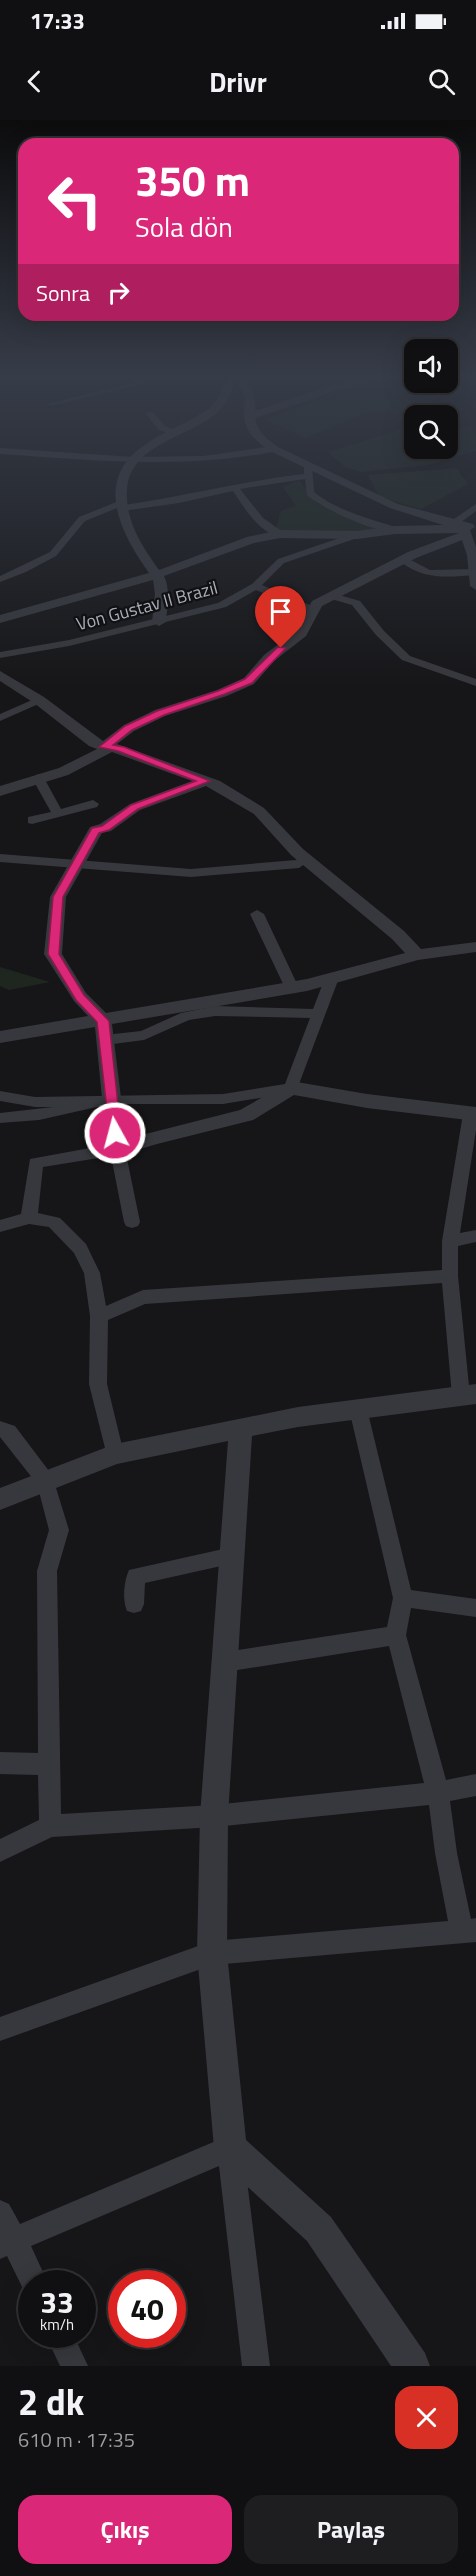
<!DOCTYPE html>
<html lang="tr">
<head>
<meta charset="utf-8">
<style>
	:root { --surface:#101012; --page:#1e1e20; --text:#f1f3f6; --muted:#9c9d9f; --line:#303032; --accent:#db2777 }
	body { margin:0; font-family:"Titillium Web",sans-serif; background:var(--page); color:var(--text); height:100vh; display:flex; flex-direction:column; font-size:22px; white-space:nowrap }
	* { box-sizing:border-box; margin:0 }
	p { font-size:20px; color:var(--muted) }
	.icon { flex:none; width:33px; height:33px; fill:none; stroke:currentColor; stroke-width:2; stroke-linecap:round; stroke-linejoin:round }
	.map { position:relative; height:2246px; overflow:hidden }
	.side { display:flex; flex-direction:column; background:var(--surface); flex:1 }
	.side>* { flex:none }
	.hud { position:absolute; left:18px; top:18px; width:441px; height:183px; border-radius:18px; box-shadow:0 6px 24px #0002,0 0 0 2px var(--line); background:#db2777; color:#fff; overflow:hidden }
	.fabs { position:absolute; left:404px; top:219px; display:grid; gap:12px }
	.fabs a { display:grid; place-items:center; width:54px; height:54px; border-radius:12px; background:var(--surface); box-shadow:0 6px 24px #0002,0 0 0 2px var(--line); font-size:30px }
	.speed { position:absolute; left:18px; top:2150px; display:flex; gap:12px; font-size:30px; font-weight:700; text-align:center }
	.speed>* { display:grid; place-content:center; width:78px; height:78px; border-radius:50%; background:var(--surface); box-shadow:0 6px 24px #0002,0 0 0 2px var(--line); line-height:1 }
	.speed small { font-size:15px; font-weight:400 }
	.speed .limit { border:9px solid #d22; background:#fff; color:#111 }
	.pin { position:absolute; display:grid; place-items:center; width:51px; height:51px; color:#fff; margin:-62px -26px; border-radius:50% 50% 50% 0; rotate:-45deg; box-shadow:0 0 6px #0007 }
	.pin .icon { rotate:45deg }
	.me { position:absolute; width:66px; margin:-33px; rotate:353deg; stroke-linejoin:round; filter:drop-shadow(0 0 4px #0008) }
	.turn { display:flex; align-items:center; gap:21px; height:126px; padding:0 18px; font-size:27px }
	.turn .icon { width:78px; height:78px; stroke-width:2.5 }
	.turn b { display:block; font-size:42px; line-height:51px }
	.then { display:flex; align-items:center; height:57px; padding:0 18px; background:#0003; gap:12px; font-size:22px }
	.round { display:grid; place-items:center; flex:none; width:63px; height:63px; border-radius:18px; background:var(--page) }
	.head { display:flex; align-items:center; justify-content:space-between; height:102px; padding:0 18px }
	h1 { font-size:36px; font-weight:700; line-height:45px }
	.primary-button { display:flex; gap:12px; margin-top:auto; padding:12px 18px }
	.primary-button a { flex:1; height:69px; border-radius:18px; background:var(--accent); color:#fff; font-size:24px; font-weight:700; line-height:69px; text-align:center }
	.primary-button a+a { background:var(--page); color:var(--text) }
	.status { display:flex; justify-content:space-between; align-items:center; height:42px; padding:0 30px; background:var(--surface); direction:ltr }
	.status svg { height:16px; fill:currentColor }
	header { display:flex; justify-content:space-between; align-items:center; height:78px; padding:0 18px; background:var(--surface); font-size:27px; font-weight:700 }
	.map>svg:first-child { display:block }
	.green { fill:#1e261f }
	.lines { fill:none; stroke-linecap:round; stroke-linejoin:round }
	.minor { fill:#37383d; fill-rule:evenodd }
	.tertiary { fill:#37383d; fill-rule:evenodd }
	.route { fill:#db2777; stroke:#8e194d; stroke-width:1.5 }
	.labels { text-anchor:middle; stroke-width:4.5; stroke-linejoin:round; paint-order:stroke }
	.far-street-label { font-size:18px; fill:#a8adb8; stroke:#111113 }
</style>
</head>
<body>
<div class="status"><b>17:33</b><svg viewBox="0 0 49 12"><path d="M0 12V9h3v3zM5 12V6h3v6zM10 12V3h3v9zM15 12V0h3v12zM26 1h20v11H26zM47 4h2v5h-2z"/></svg></div>
<header><svg class="icon" aria-label="back" viewBox="0 0 24 24"><path d="M15 5l-7 7 7 7"/></svg>Drivr<svg class="icon" aria-label="search" viewBox="0 0 24 24"><circle cx="10" cy="10" r="6"/><path d="M15 15l6 6"/></svg></header>
<div class="map">
<svg width="476" height="2246" viewBox="0 0 476 2246">
	<rect width="100%" height="100%" fill="#161618"/>
	<g class="green">
		<path d="M403 254H414V262L429 263 444 271 422 291 395 295 393 291 370 292 305 318 265 300 322 277Z"/>
		<path d="M471 306 476 316V331L428 345 361 352 345 347 328 332 399 310 414 309V328H447V308Z"/>
		<path d="M456 348 468 364 421 389 379 377 368 355Z"/>
		<path d="M299 360 318 384 392 408 357 415 280 414 276 409 281 391 296 386 283 367Z"/>
		<path d="M0 847 50 862 9 870 0 866Z"/>
	</g>
	<g class="lines">
		<g class="minor">
			<path d="M169 254H182L51 286 47 284Z"/>
			<path d="M147 292H153L165 306 180 313 176 315 159 310 146 294Z"/>
			<path d="M274 326 278 329 277 331C185 350 92 340 0 334V328L133 337 204 336Z"/>
			<path d="M308 343 312 346 314 372C339 392 369 398 398 408V412C377 414 323 389 307 375L305 359 240 369 263 398 283 412V416C262 418 243 386 233 371L179 383 122 391 117 388 85 401 56 436 26 452 0 462V456L50 432 79 397 119 381H125V385C185 376 244 361 304 354V346Z"/>
			<path d="M476 384V391L457 405H451V401Z"/>
			<path d="M357 412 360 413V417L284 443 262 465 317 488V492H309L256 470 226 487 69 526 0 538V532L69 520 218 483 252 464 278 439Z"/>
			<path d="M401 438H407L430 450 475 449 476 455C448 457 424 460 401 442Z"/>
			<path d="M332 473 360 481 384 511 410 536 476 559V566L402 540 376 515 352 485 328 478V474Z"/>
			<path d="M39 577 45 580 43 582 0 601V594Z"/>
			<path d="M38 654 44 658 61 689 93 680 99 684 97 687 32 704 28 703V697L51 692 32 658Z"/>
			<path d="M0 734 191 749 296 740 306 735 312 739 299 748 191 757 0 742Z"/>
			<path d="M257 790 264 794 299 868 297 871 292 873 285 868 250 794Z"/>
			<path d="M332 854 339 858 296 972 223 984H110L39 1000 0 1003V993L53 987H35L0 981V971L35 977 223 974 285 964 310 898 215 896 189 900 144 920 105 925 98 920 105 915 141 911 181 893 215 886 313 889 325 858Z"/>
			<path d="M471 989 476 990V1010L460 1113 476 1110V1122L458 1126V1156L470 1276 467 1281 461 1284 455 1281 452 1276 442 1163 145 1184 108 1200 107 1264 124 1334 122 1340 115 1342 108 1340 89 1264 90 1196 84 1153 74 1133 49 1107 29 1104 0 1112V1100L21 1094 30 1039 117 1023 122 1025 125 1029 140 1102 138 1106 132 1108 126 1106 124 1102 111 1036 43 1047 38 1093 60 1098 86 1124 100 1153 106 1186 143 1170 442 1150V1121L463 994 466 990Z"/>
			<path d="M358 1281 364 1284 367 1289 411 1470 476 1479V1497L411 1488 406 1515 446 1660 476 1654V1676L450 1681 457 1733 471 1799 476 1798V1822L212 1845 0 1921V1897L212 1821 448 1801 435 1733 429 1685 214 1707 52 1717 0 1742V1719L39 1700 38 1655 0 1654V1632L38 1633 37 1451 49 1410 37 1364 0 1317V1301L15 1306 52 1355 69 1410 57 1451 61 1694 214 1685 424 1663 389 1526 225 1552 218 1549 215 1542 218 1535 225 1532 387 1507 393 1478 349 1289 352 1284Z"/>
			<path d="M232 1427 239 1430 242 1436 239 1442 145 1463 144 1484 141 1491 134 1493 127 1491C122 1479 124 1461 129 1450Z"/>
			<path d="M230 2015 239 2019 243 2028 270 2246H242L219 2046 31 2126 48 2163H32V2175L25 2173 7 2136 0 2139V2080L9 2084 20 2104Z"/>
			<path d="M45 2214H73L88 2246H60Z"/>
		</g>
		<g class="tertiary">
			<path d="M228 254H239C251 266 257 274 255 291 299 277 352 254 398 254L396 256 334 272 255 298C257 312 267 319 278 327L398 384 473 404 475 407 470 410 476 427V470L470 466 467 435 462 420 416 438 322 486 306 516 274 541 254 564 227 576 165 596 134 611 117 624 220 661 264 688 303 729 404 811 421 829 476 822V832L418 840 307 871 112 904 126 1019 240 990 291 961 367 974 476 987V1001L367 988 294 975 253 1000 157 1024 117 1036 110 1034 107 1029 95 907 0 923V911L88 896 74 881 44 834 50 777 90 707 100 704 130 684 192 661 112 632 68 655 0 676V666L59 648 97 629 89 626 34 583 0 561V551L44 577 103 621 124 605 155 590 217 570 244 558 264 535 296 511 312 481 408 432 459 413 395 414 357 419 280 418 254 423 164 456C171 471 167 487 166 502L159 506 152 502 155 474 153 460 0 503V495L149 453C122 415 93 362 142 327 163 311 189 303 210 288L218 278ZM235 261C252 279 241 283 245 302 248 315 260 324 270 331L390 388 443 405 395 406 357 411 280 410 247 417 159 450C142 426 125 401 127 370 130 324 187 318 217 293 226 285 231 273 235 261ZM206 666 254 694 291 735 392 819 405 833 307 859 106 893 86 873 62 834 66 777 102 713 111 711 140 690Z"/>
			<path d="M476 1264V1284L298 1307 252 1316 228 1696 227 1833 246 2020 331 2097 425 2233 430 2246H391L307 2121 218 2040 214 2028 197 1833 200 1696 228 1321 117 1344 0 1390V1368L115 1324 298 1287Z"/>
		</g>
	</g>
	<linearGradient id="sky" x2="0" y2="1"><stop stop-color="#0c0c0d"/><stop offset="0.45" stop-color="#363c48"/><stop offset="1" stop-color="#363c48" stop-opacity="0"/></linearGradient>
	<rect width="476" height="568" fill="url(#sky)"/>
	<path class="route" d="M278 527 286 528 252 563 225 574 164 595 132 610 113 625 124 627 210 661 138 689 109 710 99 713 63 777 59 834 84 875 109 901 121 1013 119 1016H110L97 902 76 880 48 834 53 777 92 708 102 706 131 685 196 661 118 631 99 627 125 606 157 591 218 571 245 559Z"/>
	<g class="labels">
		<g class="far-street-label">
			<text transform="translate(147 486) rotate(-15)" y="6">Von Gustav II Brazil</text>
		</g>
	</g>
</svg>
<div class="fabs">
<a><svg class="icon" aria-label="sound" viewBox="0 0 24 24"><path d="M4 9h4l5-4v14l-5-4H4zM17 9q2 3 0 6"/></svg></a>
<a><svg class="icon" aria-label="search" viewBox="0 0 24 24"><circle cx="10" cy="10" r="6"/><path d="M15 15l6 6"/></svg></a>
</div>
<div class="speed"><div>33<small>km/h</small></div><div class="limit">40</div></div>
<div class="pin" style="left:281px;top:528px;background:#d93025"><svg class="icon" aria-label="arrive" viewBox="0 0 24 24"><path d="M6 21V4h12l-3 4 3 4H6"/></svg></div>
<svg class="me" style="left:115px;top:1013px" viewBox="-20 -20 40 40"><circle r="17" fill="#db2777" stroke="#fff" stroke-width="3"/><path d="M0-11L8 9 0 5-8 9z" fill="#fff"/></svg>
<div class="hud">
<div class="turn"><svg class="icon" aria-label="left" viewBox="0 0 24 24"><path d="M17 20v-9H6M10 6l-5 5 5 5"/></svg><div><b>350 m</b>Sola dön</div></div>
<div class="then">Sonra<svg class="icon" aria-label="right" viewBox="0 0 24 24"><path d="M7 20v-9h11M14 6l5 5-5 5"/></svg></div>
</div>
</div>
<section class="side">
<div class="head"><div><h1>2 dk</h1><p>610 m · 17:35</p></div><a class="round" style="background:#d93025;color:#fff"><svg class="icon" aria-label="close" viewBox="0 0 24 24"><path d="M6 6l12 12M18 6L6 18"/></svg></a></div>
<div class="primary-button"><a>Çıkış</a><a>Paylaş</a></div>
</section>
</body>
</html>
